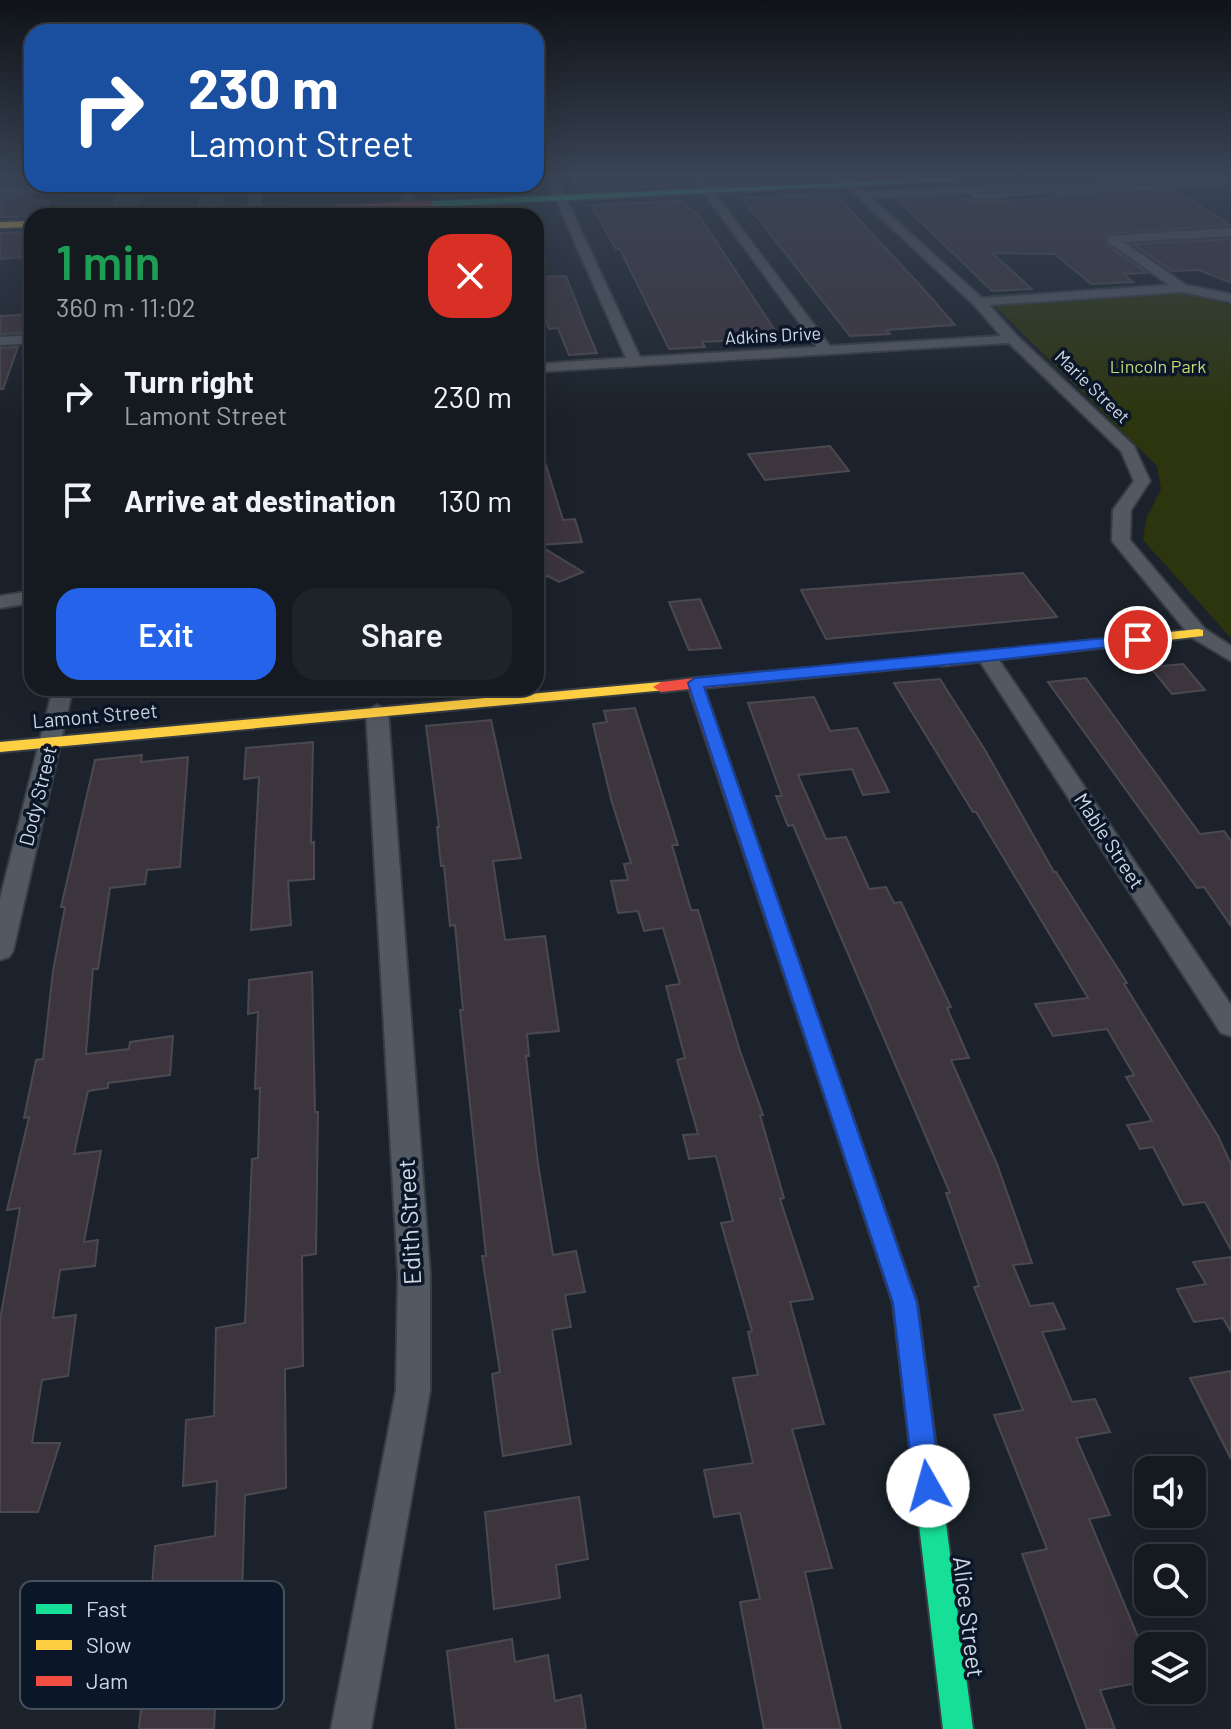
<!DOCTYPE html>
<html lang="en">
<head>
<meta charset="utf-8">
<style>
	:root { --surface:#141a20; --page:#1d2329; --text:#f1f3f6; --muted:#9da1a5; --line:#33383e; --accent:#2563eb }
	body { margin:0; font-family:Barlow,sans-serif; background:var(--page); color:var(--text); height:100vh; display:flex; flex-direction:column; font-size:30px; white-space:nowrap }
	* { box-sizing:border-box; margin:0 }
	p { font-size:26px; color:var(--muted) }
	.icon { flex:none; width:44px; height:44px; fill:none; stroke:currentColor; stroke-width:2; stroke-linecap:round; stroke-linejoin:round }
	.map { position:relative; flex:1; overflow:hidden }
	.sheet { position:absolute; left:24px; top:208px; width:520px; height:488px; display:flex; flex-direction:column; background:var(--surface); border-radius:24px; box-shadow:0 8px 32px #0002,0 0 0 2px var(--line) }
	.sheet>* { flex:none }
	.banner { position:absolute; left:24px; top:24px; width:520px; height:168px; border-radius:24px; box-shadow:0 8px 32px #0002,0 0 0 2px var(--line); background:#1a4fa0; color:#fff; overflow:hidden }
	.tools { position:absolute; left:1134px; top:1456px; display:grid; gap:16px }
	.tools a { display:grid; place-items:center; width:72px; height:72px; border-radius:16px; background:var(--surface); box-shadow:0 8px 32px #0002,0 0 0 2px var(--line); font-size:40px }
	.pin { position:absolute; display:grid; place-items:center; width:68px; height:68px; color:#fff; margin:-34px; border:4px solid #fff; border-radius:50%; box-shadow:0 2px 8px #0007 }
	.me { position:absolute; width:88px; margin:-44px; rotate:353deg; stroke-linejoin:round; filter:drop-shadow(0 0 6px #0008) }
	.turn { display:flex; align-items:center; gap:28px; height:168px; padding:0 32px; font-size:36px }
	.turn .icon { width:104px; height:104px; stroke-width:2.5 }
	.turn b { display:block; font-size:56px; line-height:68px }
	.round { display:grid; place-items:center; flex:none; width:84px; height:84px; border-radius:24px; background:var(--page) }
	.overview { display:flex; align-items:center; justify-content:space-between; height:136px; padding:0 32px }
	h1 { font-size:48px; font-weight:600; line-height:60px; color:#1e9e55 }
	.action { display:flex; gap:16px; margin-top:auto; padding:16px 32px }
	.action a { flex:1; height:92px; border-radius:24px; background:var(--accent); color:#fff; font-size:32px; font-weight:600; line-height:92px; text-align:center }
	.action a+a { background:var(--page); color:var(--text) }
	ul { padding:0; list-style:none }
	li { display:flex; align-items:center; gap:24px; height:104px; padding:0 32px }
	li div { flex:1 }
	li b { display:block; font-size:30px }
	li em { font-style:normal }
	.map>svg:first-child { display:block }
	.green { fill:#2d350e }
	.building { fill:#3d353e; stroke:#4b4950; stroke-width:2 }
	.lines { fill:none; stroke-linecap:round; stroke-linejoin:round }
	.lane-casing { stroke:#373d45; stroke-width:4 }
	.street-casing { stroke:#373d45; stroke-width:4 }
	.fast-casing { stroke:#373d45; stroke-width:4 }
	.slow-casing { stroke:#373d45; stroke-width:4 }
	.jam-casing { stroke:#373d45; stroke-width:4 }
	.lane { fill:#535961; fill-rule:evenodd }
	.street { fill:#535961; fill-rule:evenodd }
	.fast { fill:#16e098; fill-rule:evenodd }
	.slow { fill:#ffcf43; fill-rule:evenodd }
	.jam { fill:#f24e42; fill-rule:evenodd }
	.route { fill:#2563eb; stroke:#184099; stroke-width:2 }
	.labels { text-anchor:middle; stroke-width:7; stroke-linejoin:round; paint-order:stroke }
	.far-street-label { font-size:18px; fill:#cfd7e3; stroke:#0b1728 }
	.far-park-label { font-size:18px; fill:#c4db77; stroke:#0b1728 }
	.street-label { font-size:20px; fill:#cfd7e3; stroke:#0b1728 }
	.near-street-label { font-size:24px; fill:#cfd7e3; stroke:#0b1728 }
	.key { fill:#0b1728; stroke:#465160; stroke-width:2 }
	.key-label { font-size:22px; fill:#cfd7e3 }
</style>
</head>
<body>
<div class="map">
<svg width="1231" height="1729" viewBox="0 0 1231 1729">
	<rect width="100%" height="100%" fill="#1b222b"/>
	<path class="green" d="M1187 293 1231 305V638L1143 540 1146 519 1161 489 1157 466 996 307 1001 303Z"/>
	<g class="building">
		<path d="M572 175H603L604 177 664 175 672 185 581 190Z"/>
		<path d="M724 175H811L815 179 730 183Z"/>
		<path d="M121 184H146L140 202 111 216Z"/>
		<path d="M203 184H226L222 205 198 206Z"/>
		<path d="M520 184 523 192 437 196 435 186Z"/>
		<path d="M1177 191 1231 225 1106 234V244L1147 273 1124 274 1133 282 1091 284 1055 254 992 253 1032 289 992 291 898 200 959 196 976 202Z"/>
		<path d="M835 194 920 285 955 325 886 330 890 334 850 336 742 198Z"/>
		<path d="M32 196V200L50 201 44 216 0 217V197Z"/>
		<path d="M681 201 700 217 782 341 758 343 756 339 702 342 705 347 669 349 620 249H616L591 205Z"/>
		<path d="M529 208 532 216H442L441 212Z"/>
		<path d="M32 232V241L24 257 0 259V233Z"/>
		<path d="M1231 239V283L1199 270 1172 271 1133 244Z"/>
		<path d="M566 276 586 327 597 353 569 355 558 328 549 329 536 291V277Z"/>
		<path d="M30 314 23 333 0 334V316Z"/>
		<path d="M18 347 3 389H0V348Z"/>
		<path d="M830 446 849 471 765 480 748 454Z"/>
		<path d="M541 449 563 520 575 519 582 542 539 545 583 572 559 582 548 576 536 581V450Z"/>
		<path d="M1023 573 1057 617 826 639 801 590Z"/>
		<path d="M700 599 721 648 689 650 669 602Z"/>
		<path d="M1183 664 1205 690 1172 694 1150 667Z"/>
		<path d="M1086 678 1200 834 1224 831 1231 841V926L1204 887 1197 888 1048 682Z"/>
		<path d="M940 679 985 750 1054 872H1056L1127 983 1124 984 1218 1136 1231 1164V1250L1205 1202 1183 1205 1153 1147 1140 1149 1127 1125 1152 1121 1126 1077 1134 1075 1107 1029 1053 1036 1035 1004 1088 998 976 812H973L894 683Z"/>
		<path d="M814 697 830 731 857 728 889 792 863 795 852 769 798 775 826 839 846 837 869 889 886 887 894 903 901 902 951 1007 947 1008 969 1058 951 1060 997 1164 1032 1263 1013 1265 1030 1306 1053 1303 1065 1329 1042 1332 1072 1402 1095 1399 1110 1432 1076 1438 1110 1515 1089 1519 1148 1661V1681L1100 1690 1115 1729H1087L1022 1554 1047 1549 994 1415 1023 1410 974 1287 979 1286 946 1193H950L793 825 788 826 776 796H782L748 703Z"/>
		<path d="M635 708 678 845H672L691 910H698L740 1051 763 1115H760L784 1198 780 1199 813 1299 790 1302 824 1424 792 1429 832 1568 805 1572 841 1729H764L740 1602 760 1599 740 1513 714 1517 704 1470 753 1463 733 1378 758 1375 748 1332 752 1331 721 1223 733 1221 716 1156 689 1159 683 1135 698 1134 677 1060 685 1058 666 986 680 984 663 928 644 931 638 911 618 913 611 881 628 880 624 864 631 863 611 799 593 724 607 722 604 711Z"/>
		<path d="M491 720 521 858 493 861 505 940 545 936 559 1031 527 1034 529 1056H526L538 1164 553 1255 576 1251 585 1292 565 1295 571 1327 552 1330 571 1444 503 1456 492 1374 500 1372 482 1256H486L460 1010H463L455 925 450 926 444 866H441L437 827H439L426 726Z"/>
		<path d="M313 742 311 843 314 842V879L288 881 291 925 251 930 259 777 244 779 246 748Z"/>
		<path d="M142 755 141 762 188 757 180 867 147 870 145 884 110 888 98 969H93L86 1054 129 1049 130 1042 173 1036 170 1075 108 1083V1088L88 1091 74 1154 101 1151 84 1242 98 1240 95 1266 60 1270 53 1318 76 1315 68 1376 42 1380 32 1443H60L38 1512H0V1320L20 1208 7 1210 29 1117 24 1118 36 1060 43 1059 53 971 65 907H61L95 760Z"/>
		<path d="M312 972 315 1112H318L316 1254 302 1256 303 1366 285 1369 286 1488 245 1495 241 1632 218 1636 214 1729H139L143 1687 177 1681 181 1608 150 1614 155 1546 215 1536 217 1481 183 1486 186 1420 214 1416 216 1328 245 1323 252 1159 258 1158 260 1088 255 1089 258 1012 248 1014 249 980Z"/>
		<path d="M1231 1257V1332L1223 1318 1194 1322 1177 1289 1206 1284 1193 1262Z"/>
		<path d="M1231 1371V1459L1190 1378Z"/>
		<path d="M579 1497 588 1559 556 1565 560 1598 494 1609 485 1512Z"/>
		<path d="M512 1639 515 1662 548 1655 555 1701 581 1695 586 1729H456L447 1651Z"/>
	</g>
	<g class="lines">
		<defs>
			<g id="lane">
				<path d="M1228 181 1230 184 1058 195 1043 185 1048 184 1059 191Z"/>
				<path d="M964 188H968L977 195 1045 191 1048 193 976 199 964 190Z"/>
			</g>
			<g id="street">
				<path d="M545 175H555L640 357 817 347 691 175H701L830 346 1001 336 974 305 835 175H846L864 192 1231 175V179L871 198 982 298 1169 285 1108 242V236L1231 228V236L1124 242 1186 285 1231 294V302L1182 292 989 305 1017 336 1134 446 1150 481 1131 510 1130 540 1205 629 1231 646V661L1191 637 1112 541 1113 510 1134 481 1121 451 1009 343 536 372V364L626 358Z"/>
				<path d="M89 184 82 191 0 194V188Z"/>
				<path d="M251 184H261L260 216H248Z"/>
				<path d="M400 184H410L417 216H405Z"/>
				<path d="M32 335V343L0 345V337Z"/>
				<path d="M32 591V603L0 608V596Z"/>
				<path d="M987 651 997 657 1231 1005V1036L1221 1033 977 657Z"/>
				<path d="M53 688H73L13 951 9 957 0 960V899Z"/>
				<path d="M377 705 388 711 430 1274V1391L371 1729H331L396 1391 398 1274 366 711Z"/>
			</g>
			<g id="fast">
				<path d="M1014 175H1061L431 207 427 204 431 201Z"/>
				<path d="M823 1053 830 1055 833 1061 917 1303 973 1729H943L893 1303 813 1061 816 1055Z"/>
			</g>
			<g id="slow">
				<path d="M32 221V227L0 228V222Z"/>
				<path d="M1198 629 1203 630V636L942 666 934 661 942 656Z"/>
				<path d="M661 682 669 687 666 690 0 752V742Z"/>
			</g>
			<g id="jam">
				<path d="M431 201 434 206 233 216H176L180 213Z"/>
				<path d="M942 656 950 661 947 664 704 688 833 1061 830 1067 823 1069 816 1067 813 1061 689 689 661 692 653 687 661 682 695 678Z"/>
			</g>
		</defs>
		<use href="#lane" class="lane-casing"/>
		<use href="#street" class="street-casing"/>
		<use href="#fast" class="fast-casing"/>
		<use href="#slow" class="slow-casing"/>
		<use href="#jam" class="jam-casing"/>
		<use href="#lane" class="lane"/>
		<use href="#street" class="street"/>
		<use href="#fast" class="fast"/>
		<use href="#slow" class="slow"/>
		<use href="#jam" class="jam"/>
	</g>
	<linearGradient id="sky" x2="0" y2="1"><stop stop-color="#0f1318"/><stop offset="0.42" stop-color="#394455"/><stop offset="1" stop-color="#394455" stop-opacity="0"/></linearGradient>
	<rect width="1231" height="417" fill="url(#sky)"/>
	<path class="route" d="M1138 635 1145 640 1143 643 987 661 704 687 917 1303 941 1486 937 1495 928 1499 918 1495 914 1486 893 1303 688 683 695 678Z"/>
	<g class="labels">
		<g class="far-street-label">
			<text transform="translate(773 336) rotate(-3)" y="6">Adkins Drive</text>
			<text transform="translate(1092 387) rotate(44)" y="6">Marie Street</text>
		</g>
		<g class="far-park-label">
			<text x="1158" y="373">Lincoln Park</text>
		</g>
		<g class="street-label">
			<text transform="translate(95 716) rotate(-5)" y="7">Lamont Street</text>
			<text transform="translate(38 796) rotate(-76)" y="7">Dody Street</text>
			<text transform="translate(1109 841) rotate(57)" y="7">Mable Street</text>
		</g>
		<g class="near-street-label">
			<text transform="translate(410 1222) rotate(-93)" y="8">Edith Street</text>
			<text transform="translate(968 1617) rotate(83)" y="8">Alice Street</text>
		</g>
	</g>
	<rect x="20" y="1581" width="264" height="128" rx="12" class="key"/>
	<rect x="36" y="1604" width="36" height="10" fill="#16e098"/>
	<rect x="36" y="1640" width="36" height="10" fill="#ffcf43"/>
	<rect x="36" y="1676" width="36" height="10" fill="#f24e42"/>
	<g class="key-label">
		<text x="86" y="1617">Fast</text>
		<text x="86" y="1653">Slow</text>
		<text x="86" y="1689">Jam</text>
	</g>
</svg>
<div class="tools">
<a><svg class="icon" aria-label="sound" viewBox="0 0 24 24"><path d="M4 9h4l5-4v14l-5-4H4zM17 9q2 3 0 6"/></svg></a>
<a><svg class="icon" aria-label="search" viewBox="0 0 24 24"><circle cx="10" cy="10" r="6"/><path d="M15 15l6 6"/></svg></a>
<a><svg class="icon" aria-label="layers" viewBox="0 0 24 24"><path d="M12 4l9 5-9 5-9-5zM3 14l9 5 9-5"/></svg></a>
</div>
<div class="pin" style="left:1138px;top:640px;background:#d93025"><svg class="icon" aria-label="arrive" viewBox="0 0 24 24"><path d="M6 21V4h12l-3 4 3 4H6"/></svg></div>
<svg class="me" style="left:928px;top:1486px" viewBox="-20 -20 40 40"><circle r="19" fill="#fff"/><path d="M0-13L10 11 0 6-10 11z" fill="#2563eb"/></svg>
<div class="banner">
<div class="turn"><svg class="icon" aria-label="right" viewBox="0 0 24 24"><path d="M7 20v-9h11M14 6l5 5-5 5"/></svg><div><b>230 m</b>Lamont Street</div></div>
</div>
<section class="sheet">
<div class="overview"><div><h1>1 min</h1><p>360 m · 11:02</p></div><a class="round" style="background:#d93025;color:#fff"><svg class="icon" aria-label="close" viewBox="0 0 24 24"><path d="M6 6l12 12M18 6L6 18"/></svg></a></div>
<ul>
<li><svg class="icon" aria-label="right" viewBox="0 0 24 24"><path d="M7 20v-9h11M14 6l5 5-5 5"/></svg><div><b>Turn right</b><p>Lamont Street</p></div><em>230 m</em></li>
<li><svg class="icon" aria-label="arrive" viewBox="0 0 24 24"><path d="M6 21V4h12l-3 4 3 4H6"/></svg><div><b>Arrive at destination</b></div><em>130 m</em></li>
</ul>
<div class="action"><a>Exit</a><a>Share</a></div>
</section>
</div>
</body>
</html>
